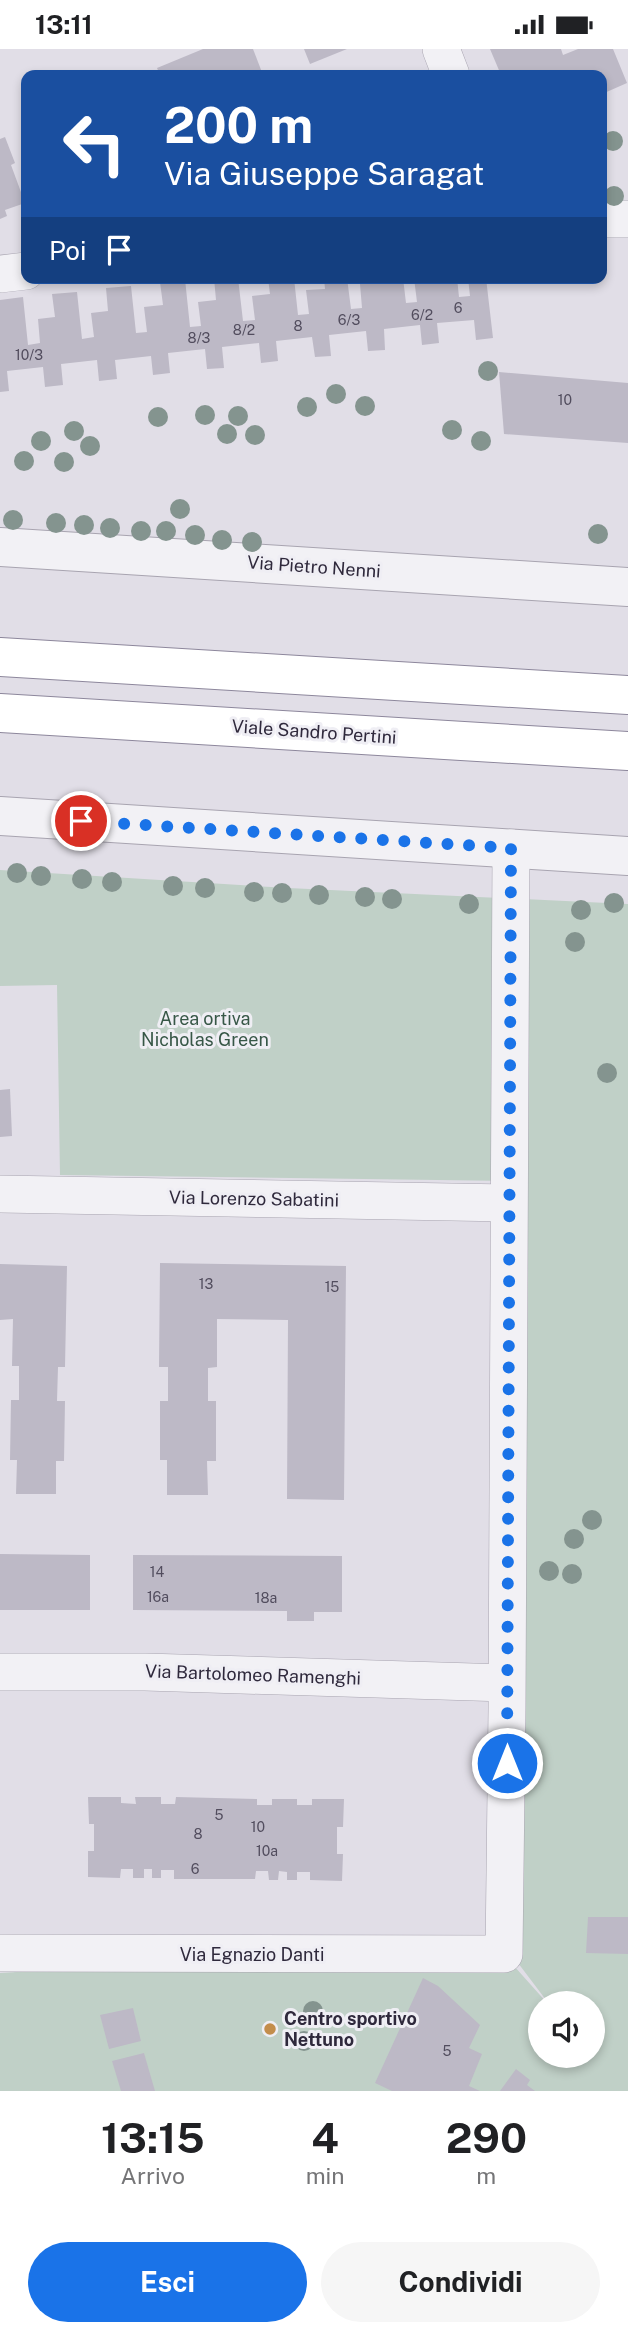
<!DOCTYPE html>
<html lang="it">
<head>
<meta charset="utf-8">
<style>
	:root { --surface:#fff; --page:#f6f6f6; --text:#202124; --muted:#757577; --accent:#1a73e8 }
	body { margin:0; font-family:"Public Sans",sans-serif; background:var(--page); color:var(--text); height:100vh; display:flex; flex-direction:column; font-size:26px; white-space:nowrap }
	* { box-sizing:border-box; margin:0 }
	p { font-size:23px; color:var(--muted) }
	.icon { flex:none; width:38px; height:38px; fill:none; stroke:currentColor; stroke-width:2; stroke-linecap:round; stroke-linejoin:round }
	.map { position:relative; height:2042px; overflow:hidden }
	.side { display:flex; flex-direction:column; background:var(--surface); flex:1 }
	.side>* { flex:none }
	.guide { position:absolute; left:21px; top:21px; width:586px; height:214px; border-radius:14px; box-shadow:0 4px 10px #0003; background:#1a4fa0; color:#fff; overflow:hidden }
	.fabs { position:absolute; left:528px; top:1942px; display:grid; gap:14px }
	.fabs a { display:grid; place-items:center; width:77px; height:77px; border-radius:50%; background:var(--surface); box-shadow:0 4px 10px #0003; font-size:35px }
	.pin { position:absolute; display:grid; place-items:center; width:60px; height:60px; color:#fff; margin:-30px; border:4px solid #fff; border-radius:50%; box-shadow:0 2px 7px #0007 }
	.me { position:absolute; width:77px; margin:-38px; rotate:0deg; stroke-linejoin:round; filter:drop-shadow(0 0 5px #0008) }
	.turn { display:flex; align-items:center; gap:24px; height:147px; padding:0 28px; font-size:32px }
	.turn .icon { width:91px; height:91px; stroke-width:2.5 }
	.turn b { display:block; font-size:49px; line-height:60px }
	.then { display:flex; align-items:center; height:66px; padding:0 28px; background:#0003; gap:14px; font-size:26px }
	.eta { display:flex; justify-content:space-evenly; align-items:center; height:119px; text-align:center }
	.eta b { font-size:42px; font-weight:700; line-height:49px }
	.button { display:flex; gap:14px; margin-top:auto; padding:14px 28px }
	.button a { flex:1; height:80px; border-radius:42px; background:var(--accent); color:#fff; font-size:28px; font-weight:700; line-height:80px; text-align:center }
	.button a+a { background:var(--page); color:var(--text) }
	.status { display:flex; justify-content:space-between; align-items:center; height:49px; padding:0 35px; background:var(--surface); direction:ltr }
	.status svg { height:19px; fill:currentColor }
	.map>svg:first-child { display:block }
	.green { fill:#c0d0c7 }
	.building { fill:#bdb9c6 }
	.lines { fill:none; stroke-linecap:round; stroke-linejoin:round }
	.minor-casing { stroke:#a8a4b0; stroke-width:38 }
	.tertiary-casing { stroke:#a8a4b0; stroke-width:40 }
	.trunk-casing { stroke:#8d879c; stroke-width:40 }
	.minor { stroke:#f2f1f5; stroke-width:37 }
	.tertiary { stroke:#f2f1f5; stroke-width:38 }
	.trunk { stroke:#fff; stroke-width:38 }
	.tree { fill:#84948f }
	.route { stroke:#1a73e8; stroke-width:12; stroke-dasharray:0 21.6 }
	.poi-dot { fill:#c38d4c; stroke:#efeef4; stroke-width:2.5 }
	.labels { text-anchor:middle; stroke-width:6; stroke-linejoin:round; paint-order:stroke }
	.number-label { font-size:14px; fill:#524d5e }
	.street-label { font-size:18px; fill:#2f293c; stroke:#efeef4 }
	.park-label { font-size:18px; fill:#375747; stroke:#efeef4 }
	.poi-label { font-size:18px; font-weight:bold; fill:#2f293c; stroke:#efeef4; text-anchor:start }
</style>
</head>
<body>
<div class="status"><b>13:11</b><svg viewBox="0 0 49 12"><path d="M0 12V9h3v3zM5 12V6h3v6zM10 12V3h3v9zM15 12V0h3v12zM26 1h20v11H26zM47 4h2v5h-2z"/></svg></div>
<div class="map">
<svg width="628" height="2042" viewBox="0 0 628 2042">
	<rect width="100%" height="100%" fill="#e1dee7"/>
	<path class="green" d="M0 821 288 839 628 855V2042H0V1924L304 1906 505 1907 548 1955H541V2007H593V1955H549L512 1906 518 1132 60 1126 57 936 0 937Z"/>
	<g class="building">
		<path d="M203 0H253L263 26H160L157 19Z"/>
		<path d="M304 0H347L310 15Z"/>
		<path d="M490 0H561L563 6 578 0H613L627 34 602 45V26H501Z"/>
		<path d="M5 88 15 114 11 116 25 154 5 161 7 167 0 170V90Z"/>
		<path d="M214 229H238L243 272 255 271 252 247 270 245 268 229H294L298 266 309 265 306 241 325 240 324 229H347L351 260 362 259 360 235 379 233 378 229H403L406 254 417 253 414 229H457L459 248 470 247 468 229H486L493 289 476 291 474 271 437 274 439 294 422 296 420 276 384 280 385 301 368 302 366 282 329 286 331 307 315 308 312 288 276 292 278 312 261 314 259 294 222 298 224 319 207 320 205 300 168 304 170 324 153 326 151 307 115 311 117 330 99 332 97 311 61 315 63 336 45 338 43 318 7 322 9 342 0 343V251L23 248 28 296 40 294 38 270 55 268 52 245 77 243 82 290 94 288 91 264 108 262 106 239 131 237 136 284 147 283 144 258 163 256 160 233 185 230 190 278 201 277 198 253 216 251Z"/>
		<path d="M499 323 628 334V394L504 385Z"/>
		<path d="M10 1040 12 1087 0 1088V1041Z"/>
		<path d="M160 1214 346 1217 344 1451 287 1450 288 1271 217 1270V1318L208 1319V1352H216V1412H207L208 1446H167V1411H160V1352H168V1318H159Z"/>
		<path d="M0 1215 67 1217 65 1318H58L57 1352H65L64 1412H56V1445H16L17 1411H10L11 1351H19V1317H12L13 1270 0 1271Z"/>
		<path d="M0 1505 90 1506V1561H0Z"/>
		<path d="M133 1506 342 1507V1563H314V1572H287V1562L133 1561Z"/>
		<path d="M88 1748H121V1754L136 1755 135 1748H161V1755H175L176 1748 257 1750V1756H272V1750H297V1756H312V1750H344L343 1778H337V1805H343L342 1832 310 1831V1823H297V1831H287V1823L279 1822 278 1831H269L268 1822H256L255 1830H174V1821H161V1829H152V1820H144V1829H133V1820H121L120 1829 88 1828V1802H94V1775H89Z"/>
		<path d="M588 1868H628V1905L586 1904Z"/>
		<path d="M423 1929 438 1937 480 1976 469 1999 482 2005 469 2037 480 2042H392L375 2034Z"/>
		<path d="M133 1959 141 1992 109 2000 100 1966Z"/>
		<path d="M144 2004 155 2042H121L112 2012Z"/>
		<path d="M516 2020 530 2031 527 2036 535 2042H500Z"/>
	</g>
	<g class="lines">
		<defs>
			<g id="minor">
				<path d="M441 0 451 26"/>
				<path d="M602 170H628"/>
				<path d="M0 225 26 222"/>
				<path d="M0 1145 508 1154"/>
				<path d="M0 1623H145L506 1634"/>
				<path d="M0 1904 504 1905 507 1660 511 799"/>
			</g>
			<g id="tertiary">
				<path d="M0 498 628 538"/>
				<path d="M0 767 628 807"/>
			</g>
			<g id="trunk">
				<path d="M0 608 628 646"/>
				<path d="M0 664 628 702"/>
			</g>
		</defs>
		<use href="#minor" class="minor-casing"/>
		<use href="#tertiary" class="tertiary-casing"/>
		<use href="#trunk" class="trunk-casing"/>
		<use href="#minor" class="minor"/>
		<use href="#tertiary" class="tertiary"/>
		<use href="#trunk" class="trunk"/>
	</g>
	<g class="tree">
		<circle cx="613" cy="92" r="10"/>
		<circle cx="614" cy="147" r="10"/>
		<circle cx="488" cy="322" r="10"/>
		<circle cx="336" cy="345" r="10"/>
		<circle cx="365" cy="357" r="10"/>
		<circle cx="307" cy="358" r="10"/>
		<circle cx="205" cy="366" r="10"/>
		<circle cx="238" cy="367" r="10"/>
		<circle cx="158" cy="368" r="10"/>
		<circle cx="452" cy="381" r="10"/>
		<circle cx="74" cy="382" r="10"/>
		<circle cx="227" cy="385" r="10"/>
		<circle cx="255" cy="386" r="10"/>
		<circle cx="41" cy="392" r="10"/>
		<circle cx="481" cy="392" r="10"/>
		<circle cx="90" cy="397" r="10"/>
		<circle cx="24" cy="412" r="10"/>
		<circle cx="64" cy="413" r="10"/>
		<circle cx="180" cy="460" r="10"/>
		<circle cx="13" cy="471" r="10"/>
		<circle cx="56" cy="474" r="10"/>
		<circle cx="84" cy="476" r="10"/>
		<circle cx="110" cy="479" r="10"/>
		<circle cx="141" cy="482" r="10"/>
		<circle cx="166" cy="482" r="10"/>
		<circle cx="598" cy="485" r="10"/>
		<circle cx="195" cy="486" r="10"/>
		<circle cx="222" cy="491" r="10"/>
		<circle cx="252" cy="493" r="10"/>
		<circle cx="17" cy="824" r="10"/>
		<circle cx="41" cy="827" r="10"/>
		<circle cx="82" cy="830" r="10"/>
		<circle cx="112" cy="833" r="10"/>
		<circle cx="173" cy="837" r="10"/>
		<circle cx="205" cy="839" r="10"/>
		<circle cx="254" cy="843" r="10"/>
		<circle cx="282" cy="844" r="10"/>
		<circle cx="319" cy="846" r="10"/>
		<circle cx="365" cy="848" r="10"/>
		<circle cx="392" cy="850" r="10"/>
		<circle cx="614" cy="854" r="10"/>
		<circle cx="469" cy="855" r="10"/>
		<circle cx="581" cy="861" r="10"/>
		<circle cx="575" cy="893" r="10"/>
		<circle cx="607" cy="1024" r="10"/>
		<circle cx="592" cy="1471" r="10"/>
		<circle cx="574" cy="1490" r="10"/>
		<circle cx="549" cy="1522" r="10"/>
		<circle cx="572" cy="1525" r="10"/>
		<circle cx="313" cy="1962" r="10"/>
		<circle cx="304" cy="1992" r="10"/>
	</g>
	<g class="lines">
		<path class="route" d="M81 772 511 799 507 1714"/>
	</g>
	<circle class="poi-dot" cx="270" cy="1980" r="7"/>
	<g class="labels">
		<g class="number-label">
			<text x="458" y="264">6</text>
			<text x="422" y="271">6/2</text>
			<text x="349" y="276">6/3</text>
			<text x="298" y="282">8</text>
			<text x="244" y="286">8/2</text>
			<text x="199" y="294">8/3</text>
			<text x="29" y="311">10/3</text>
			<text x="565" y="356">10</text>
			<text x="206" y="1240">13</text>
			<text x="332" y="1243">15</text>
			<text x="157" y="1528">14</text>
			<text x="158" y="1553">16a</text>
			<text x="266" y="1554">18a</text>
			<text x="219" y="1771">5</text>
			<text x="258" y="1783">10</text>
			<text x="198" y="1790">8</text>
			<text x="267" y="1807">10a</text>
			<text x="195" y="1825">6</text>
			<text x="447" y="2007">5</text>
		</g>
		<g class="street-label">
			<text transform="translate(314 518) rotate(4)" y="6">Via Pietro Nenni</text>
			<text transform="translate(314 683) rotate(4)" y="6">Viale Sandro Pertini</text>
			<text transform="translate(254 1150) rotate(1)" y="6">Via Lorenzo Sabatini</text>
			<text transform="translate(253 1626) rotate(2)" y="6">Via Bartolomeo Ramenghi</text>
			<text x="252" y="1912">Via Egnazio Danti</text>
		</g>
		<g class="park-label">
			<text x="205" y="976">Area ortiva<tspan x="205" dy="21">Nicholas Green</tspan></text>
		</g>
		<g class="poi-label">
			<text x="284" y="1976">Centro sportivo<tspan x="284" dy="21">Nettuno</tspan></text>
		</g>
	</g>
</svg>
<div class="fabs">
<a><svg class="icon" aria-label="sound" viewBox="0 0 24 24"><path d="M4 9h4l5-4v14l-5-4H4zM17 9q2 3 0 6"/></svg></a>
</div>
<div class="pin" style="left:81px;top:772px;background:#d93025"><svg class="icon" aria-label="arrive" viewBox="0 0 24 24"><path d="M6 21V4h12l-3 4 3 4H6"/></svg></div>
<svg class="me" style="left:507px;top:1714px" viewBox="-20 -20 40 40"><circle r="17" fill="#1a73e8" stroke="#fff" stroke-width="3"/><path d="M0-11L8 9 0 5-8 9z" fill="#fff"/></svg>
<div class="guide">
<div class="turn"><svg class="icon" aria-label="left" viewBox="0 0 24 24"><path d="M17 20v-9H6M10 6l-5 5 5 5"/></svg><div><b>200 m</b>Via Giuseppe Saragat</div></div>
<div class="then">Poi<svg class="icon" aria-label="arrive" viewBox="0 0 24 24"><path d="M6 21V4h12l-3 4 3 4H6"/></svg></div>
</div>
</div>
<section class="side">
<div class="eta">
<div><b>13:15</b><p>Arrivo</p></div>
<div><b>4</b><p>min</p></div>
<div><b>290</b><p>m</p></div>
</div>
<div class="button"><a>Esci</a><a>Condividi</a></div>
</section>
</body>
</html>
